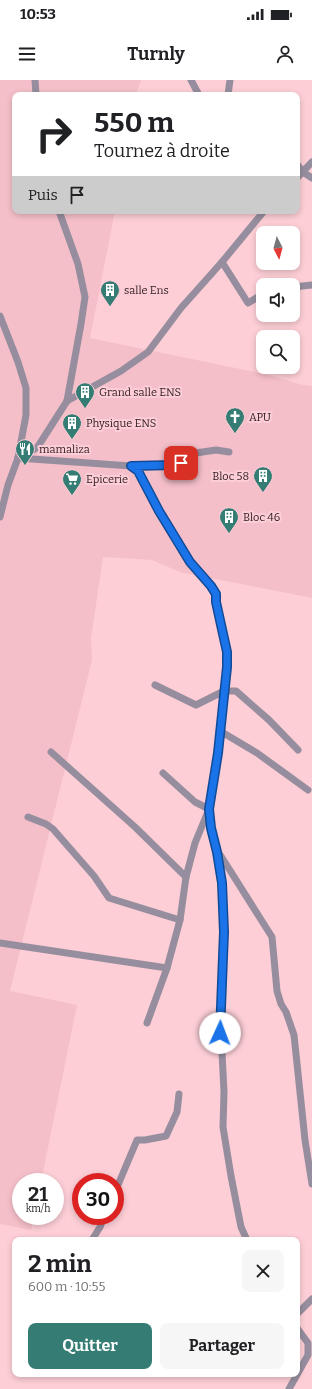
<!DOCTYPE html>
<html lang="fr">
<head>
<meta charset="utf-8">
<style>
	:root { --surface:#fff; --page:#f6f6f6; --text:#202124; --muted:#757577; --accent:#357c75 }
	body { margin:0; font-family:Bitter,serif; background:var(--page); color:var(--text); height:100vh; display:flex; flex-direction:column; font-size:15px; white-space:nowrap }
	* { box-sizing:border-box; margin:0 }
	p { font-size:13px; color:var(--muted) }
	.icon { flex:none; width:22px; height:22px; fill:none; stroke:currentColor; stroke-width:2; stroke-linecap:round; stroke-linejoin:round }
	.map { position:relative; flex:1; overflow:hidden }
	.details { position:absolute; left:12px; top:1157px; width:288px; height:140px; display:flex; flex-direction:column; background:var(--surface); border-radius:8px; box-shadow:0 2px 6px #0003 }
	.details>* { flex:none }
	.guide { position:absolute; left:12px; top:12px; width:288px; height:122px; border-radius:8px; box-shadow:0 2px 6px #0003; background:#fff; color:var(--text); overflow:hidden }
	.needle { width:26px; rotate:174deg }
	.controls { position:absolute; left:256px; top:146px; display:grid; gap:8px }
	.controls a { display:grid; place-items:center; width:44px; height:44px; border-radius:8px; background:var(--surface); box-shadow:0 2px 6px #0003; font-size:20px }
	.speed { position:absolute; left:12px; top:1093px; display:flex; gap:8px; font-size:20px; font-weight:700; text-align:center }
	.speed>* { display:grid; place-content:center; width:52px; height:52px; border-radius:50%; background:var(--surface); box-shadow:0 2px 6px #0003; line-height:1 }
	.speed small { font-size:10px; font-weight:400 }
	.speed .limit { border:6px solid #d22; background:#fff; color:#111 }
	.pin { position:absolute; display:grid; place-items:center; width:34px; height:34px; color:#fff; margin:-17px; border-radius:8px; box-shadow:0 2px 6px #0006 }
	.me { position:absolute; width:44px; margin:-22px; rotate:2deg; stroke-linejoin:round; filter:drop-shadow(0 0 3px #0008) }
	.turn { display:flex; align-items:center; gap:14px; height:84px; padding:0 16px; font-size:18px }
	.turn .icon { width:52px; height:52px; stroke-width:2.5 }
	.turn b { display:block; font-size:28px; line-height:34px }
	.then { display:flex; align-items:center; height:38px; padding:0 16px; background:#0003; gap:8px; font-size:15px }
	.round { display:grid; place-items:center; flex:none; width:42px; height:42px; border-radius:8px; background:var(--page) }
	.headline { display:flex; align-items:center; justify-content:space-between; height:68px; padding:0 16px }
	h1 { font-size:24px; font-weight:700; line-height:30px }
	.button { display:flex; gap:8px; margin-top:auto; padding:8px 16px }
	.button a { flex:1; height:46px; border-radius:8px; background:var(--accent); color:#fff; font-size:16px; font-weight:700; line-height:46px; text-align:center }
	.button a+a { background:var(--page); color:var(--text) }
	.status { display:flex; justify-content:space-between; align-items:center; height:28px; padding:0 20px; background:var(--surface); direction:ltr }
	.status svg { height:11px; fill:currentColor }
	header { display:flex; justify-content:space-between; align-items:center; height:52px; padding:0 16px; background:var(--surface); font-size:18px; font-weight:700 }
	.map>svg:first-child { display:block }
	.built { fill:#f5bfc9 }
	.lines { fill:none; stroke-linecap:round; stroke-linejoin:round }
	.street { stroke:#968e9e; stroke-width:7 }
	.route-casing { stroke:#114b97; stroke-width:10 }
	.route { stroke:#1a73e8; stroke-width:7 }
	.labels { text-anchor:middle; stroke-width:4; stroke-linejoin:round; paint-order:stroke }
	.poi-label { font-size:11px; fill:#2d1c20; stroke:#fdced6; text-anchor:start }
</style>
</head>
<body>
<div class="status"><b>10:53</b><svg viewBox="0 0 49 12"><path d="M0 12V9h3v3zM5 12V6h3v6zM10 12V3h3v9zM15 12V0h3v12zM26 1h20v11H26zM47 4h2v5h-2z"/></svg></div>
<header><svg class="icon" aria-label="menu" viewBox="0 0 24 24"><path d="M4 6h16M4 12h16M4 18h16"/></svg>Turnly<svg class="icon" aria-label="person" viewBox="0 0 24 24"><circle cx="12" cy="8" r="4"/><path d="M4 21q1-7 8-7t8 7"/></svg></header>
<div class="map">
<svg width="312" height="1309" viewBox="0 0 312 1309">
	<rect width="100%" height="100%" fill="#fdced6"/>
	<path class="built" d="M0 0H141L136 15H15V131H115L90 258 269 295 303 305 312 306V518L180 492 152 480 103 477 91 558 92 580 10 911 77 925 41 1102H21V1136H34L31 1150 0 1144Z"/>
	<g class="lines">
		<g class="street">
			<path d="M35 0 36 15"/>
			<path d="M191 0 199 15"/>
			<path d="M228 15 230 0"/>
			<path d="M297 84 303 92 312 98"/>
			<path d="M297 98 312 82"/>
			<path d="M59 131 78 184 85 217 81 244 67 321"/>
			<path d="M222 182 248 223 263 214"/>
			<path d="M293 207 312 205"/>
			<path d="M0 236 18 282 26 308V335L18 378 8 405 0 437"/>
			<path d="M18 378 131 386 138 391 159 431 179 465 190 482 211 505 216 514V522L227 573V587L218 673 209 729 195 763 186 797 180 840 167 888"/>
			<path d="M18 378 37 368 67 321 121 291 148 272 181 228 222 182 264 131"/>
			<path d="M131 386 174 385 181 383 189 374 216 370 229 372"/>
			<path d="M155 605 196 625 224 611H236L269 640 298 670"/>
			<path d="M220 651 257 673 308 710"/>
			<path d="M51 672 135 747 186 797"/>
			<path d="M163 693 195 722 209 729"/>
			<path d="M209 731 211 748 217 771 222 803 224 852 221 953 224 1012 223 1047 231 1096 241 1147 247 1160"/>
			<path d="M28 737 46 744 53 749 94 796 109 818 180 840"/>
			<path d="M219 773 272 857 277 911 281 924 286 932 294 955 305 1060 312 1104"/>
			<path d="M0 863 167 888 147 943"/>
			<path d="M115 1112 137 1060H145L166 1056 177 1032 179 1014"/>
			<path d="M92 1160 100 1147 104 1136"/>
			<path d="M297 1234 312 1219"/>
			<path d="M289 1309 308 1275V1263L297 1248"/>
		</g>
	</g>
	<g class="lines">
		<defs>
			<path id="route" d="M181 383 174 385 131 386 138 391 159 431 190 482 211 506 216 514V522L227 572V587L218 673 209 729 211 748 217 772 222 803 224 852 220 953"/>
		</defs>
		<use href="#route" class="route-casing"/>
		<use href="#route" class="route"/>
	</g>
	<defs>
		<symbol id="building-pin" viewBox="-11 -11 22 30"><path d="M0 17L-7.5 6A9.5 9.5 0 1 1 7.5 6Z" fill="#357c75" stroke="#fdced6"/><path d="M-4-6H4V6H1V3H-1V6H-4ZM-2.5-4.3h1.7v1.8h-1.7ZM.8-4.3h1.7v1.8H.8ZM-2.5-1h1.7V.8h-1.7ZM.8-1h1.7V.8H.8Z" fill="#fff"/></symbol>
		<symbol id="church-pin" viewBox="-11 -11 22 30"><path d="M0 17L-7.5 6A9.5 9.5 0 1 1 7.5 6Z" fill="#357c75" stroke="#fdced6"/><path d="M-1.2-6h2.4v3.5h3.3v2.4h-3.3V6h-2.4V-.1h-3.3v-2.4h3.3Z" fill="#fff"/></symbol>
		<symbol id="restaurant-pin" viewBox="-11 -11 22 30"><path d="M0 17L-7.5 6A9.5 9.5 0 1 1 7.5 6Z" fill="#357c75" stroke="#fdced6"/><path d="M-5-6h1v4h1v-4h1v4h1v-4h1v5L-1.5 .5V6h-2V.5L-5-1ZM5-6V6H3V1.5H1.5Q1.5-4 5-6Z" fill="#fff"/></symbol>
		<symbol id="supermarket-pin" viewBox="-11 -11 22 30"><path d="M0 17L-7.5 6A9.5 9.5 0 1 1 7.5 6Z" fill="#357c75" stroke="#fdced6"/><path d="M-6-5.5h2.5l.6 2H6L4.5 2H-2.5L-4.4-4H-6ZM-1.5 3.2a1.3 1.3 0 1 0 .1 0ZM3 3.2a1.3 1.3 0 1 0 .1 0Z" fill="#fff"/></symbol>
	</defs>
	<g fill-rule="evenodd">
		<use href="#building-pin" x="99" y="199" width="22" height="30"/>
		<use href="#building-pin" x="74" y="301" width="22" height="30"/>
		<use href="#church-pin" x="224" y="326" width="22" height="30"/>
		<use href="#building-pin" x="61" y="332" width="22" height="30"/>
		<use href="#restaurant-pin" x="14" y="358" width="22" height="30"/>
		<use href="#building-pin" x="252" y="385" width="22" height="30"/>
		<use href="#supermarket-pin" x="61" y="388" width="22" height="30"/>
		<use href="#building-pin" x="218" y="426" width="22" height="30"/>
	</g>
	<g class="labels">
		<g class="poi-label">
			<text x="124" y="214">salle Ens</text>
			<text x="99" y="316">Grand salle ENS</text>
			<text x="249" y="341">APU</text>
			<text x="86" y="347">Physique ENS</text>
			<text x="39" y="373">mamaliza</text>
			<text x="249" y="400" text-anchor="end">Bloc 58</text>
			<text x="86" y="403">Epicerie</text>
			<text x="243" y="441">Bloc 46</text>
		</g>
	</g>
</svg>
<div class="controls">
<a><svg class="needle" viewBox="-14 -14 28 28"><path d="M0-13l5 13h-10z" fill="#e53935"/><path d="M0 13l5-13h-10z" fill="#757577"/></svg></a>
<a><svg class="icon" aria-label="sound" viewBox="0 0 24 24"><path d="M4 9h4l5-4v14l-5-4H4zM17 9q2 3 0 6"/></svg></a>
<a><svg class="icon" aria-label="search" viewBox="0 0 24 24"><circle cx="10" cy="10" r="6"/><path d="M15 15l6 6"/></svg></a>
</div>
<div class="speed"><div>21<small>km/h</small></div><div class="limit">30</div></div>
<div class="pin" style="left:181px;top:383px;background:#d93025"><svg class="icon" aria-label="arrive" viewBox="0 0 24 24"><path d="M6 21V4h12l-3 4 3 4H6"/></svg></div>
<svg class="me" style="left:220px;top:953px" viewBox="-20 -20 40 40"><circle r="19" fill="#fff"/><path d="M0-13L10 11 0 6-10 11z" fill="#1a73e8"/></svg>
<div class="guide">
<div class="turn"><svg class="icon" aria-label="right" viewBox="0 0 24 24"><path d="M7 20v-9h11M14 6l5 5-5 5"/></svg><div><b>550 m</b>Tournez à droite</div></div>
<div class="then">Puis<svg class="icon" aria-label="arrive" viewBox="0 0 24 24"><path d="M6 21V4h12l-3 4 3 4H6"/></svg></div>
</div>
<section class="details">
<div class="headline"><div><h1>2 min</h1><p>600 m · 10:55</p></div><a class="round"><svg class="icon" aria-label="close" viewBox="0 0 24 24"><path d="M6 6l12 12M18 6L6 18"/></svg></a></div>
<div class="button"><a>Quitter</a><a>Partager</a></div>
</section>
</div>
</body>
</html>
